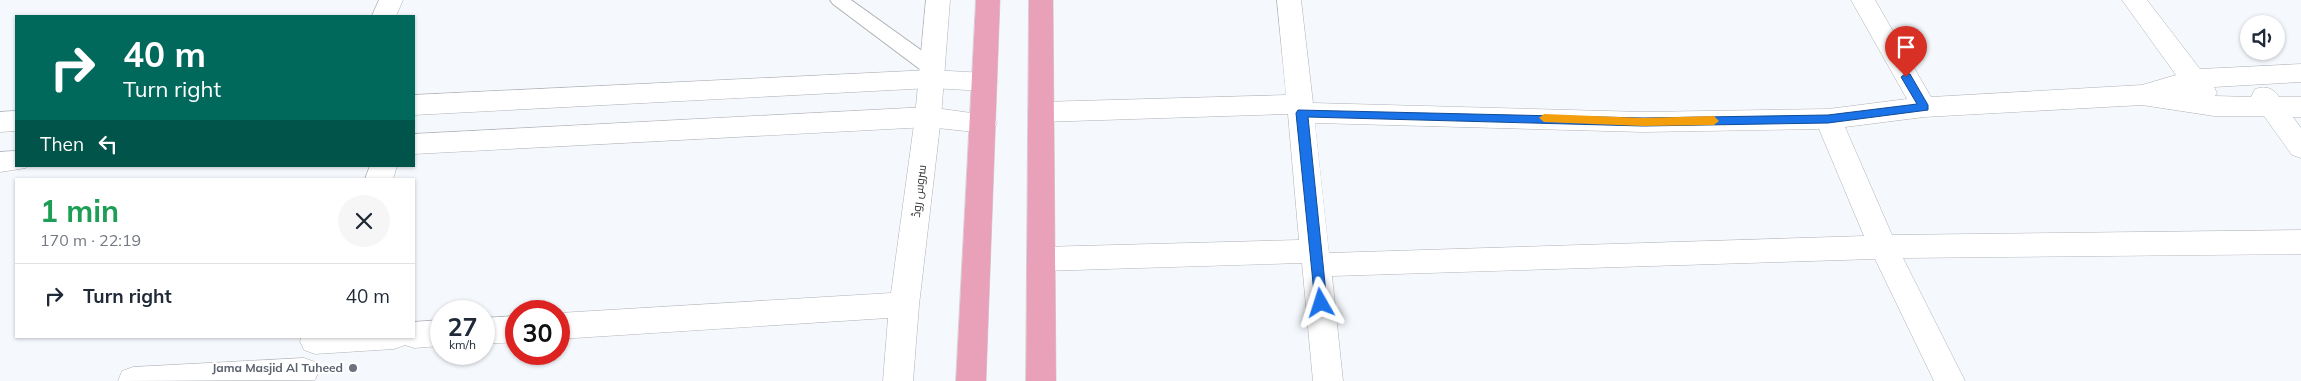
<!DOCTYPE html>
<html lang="en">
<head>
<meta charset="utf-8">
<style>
	:root { --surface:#fff; --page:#f6f6f7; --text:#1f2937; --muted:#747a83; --line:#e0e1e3 }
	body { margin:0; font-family:Mulish,Cairo,sans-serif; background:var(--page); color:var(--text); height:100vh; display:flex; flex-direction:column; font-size:19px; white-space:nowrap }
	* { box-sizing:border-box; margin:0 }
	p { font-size:16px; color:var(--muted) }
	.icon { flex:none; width:28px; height:28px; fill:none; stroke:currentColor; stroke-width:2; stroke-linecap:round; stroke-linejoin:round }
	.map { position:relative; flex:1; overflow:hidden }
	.drawer { position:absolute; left:15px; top:178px; width:400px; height:160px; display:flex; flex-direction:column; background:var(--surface); border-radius:0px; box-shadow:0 1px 4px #0004 }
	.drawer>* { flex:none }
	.top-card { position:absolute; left:15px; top:15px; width:400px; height:152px; border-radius:0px; box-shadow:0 1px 4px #0004; background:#00695c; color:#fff; overflow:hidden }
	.fabs { position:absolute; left:2240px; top:15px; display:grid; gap:10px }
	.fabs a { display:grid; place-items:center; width:45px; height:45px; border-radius:50%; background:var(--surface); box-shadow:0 1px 4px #0004; font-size:25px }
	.speed { position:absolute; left:430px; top:300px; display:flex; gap:10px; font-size:25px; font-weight:700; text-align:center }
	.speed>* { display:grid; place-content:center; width:65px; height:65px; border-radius:50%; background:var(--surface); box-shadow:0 1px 4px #0004; line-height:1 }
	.speed small { font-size:12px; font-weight:400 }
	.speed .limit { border:8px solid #d22; background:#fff; color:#111 }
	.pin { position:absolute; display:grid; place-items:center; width:42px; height:42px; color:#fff; margin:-51px -21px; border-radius:50% 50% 50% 0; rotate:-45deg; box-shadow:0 0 5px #0007 }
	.pin .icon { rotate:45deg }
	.me { position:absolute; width:55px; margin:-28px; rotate:354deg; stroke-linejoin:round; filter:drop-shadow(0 0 4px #0008) }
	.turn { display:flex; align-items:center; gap:18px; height:105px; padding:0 25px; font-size:22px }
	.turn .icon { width:65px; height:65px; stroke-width:2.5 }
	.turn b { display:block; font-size:35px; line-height:42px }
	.then { display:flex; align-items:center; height:48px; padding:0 25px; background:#0003; gap:10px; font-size:19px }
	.round { display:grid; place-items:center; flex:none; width:52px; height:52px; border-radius:26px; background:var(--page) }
	.headline { display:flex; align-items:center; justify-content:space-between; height:85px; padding:0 25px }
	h1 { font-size:30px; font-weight:700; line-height:38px; color:#1e9e55 }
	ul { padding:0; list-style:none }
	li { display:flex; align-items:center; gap:15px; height:65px; padding:0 25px; border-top:1px solid var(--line) }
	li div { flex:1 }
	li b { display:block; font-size:19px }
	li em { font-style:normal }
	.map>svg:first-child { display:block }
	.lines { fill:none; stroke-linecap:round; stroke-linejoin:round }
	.lane-casing { stroke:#afb1b6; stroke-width:2 }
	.street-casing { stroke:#afb1b6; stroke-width:1 }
	.secondary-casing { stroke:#afb1b6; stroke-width:1 }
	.primary-casing { stroke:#d3d3d4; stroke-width:1 }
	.lane { fill:#fff; fill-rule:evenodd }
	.street { fill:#fff; fill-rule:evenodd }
	.secondary { fill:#fff; fill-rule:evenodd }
	.primary { fill:#e8a1b9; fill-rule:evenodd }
	.route { fill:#1a73e8; stroke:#114b97 }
	.slow { fill:#f59e0b }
	.worship-dot { fill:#6b7280; stroke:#fff; stroke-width:2 }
	.labels { text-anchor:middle; stroke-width:4; stroke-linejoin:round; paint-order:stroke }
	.street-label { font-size:12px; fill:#37383a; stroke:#fff }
	.worship-label { font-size:12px; font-weight:bold; fill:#5b616d; stroke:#fff; text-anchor:end }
</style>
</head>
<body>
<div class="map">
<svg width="2301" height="381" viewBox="0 0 2301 381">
	<rect width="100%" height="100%" fill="#f5f8fd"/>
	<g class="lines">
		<defs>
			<path id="lane" d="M830 0H851L939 63 941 68 939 73 932 75 925 73 833 4Z"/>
			<g id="street">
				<path d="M379 0H403L396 16H372Z"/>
				<path d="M926 0H950L941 117 919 305 913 381H883L888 318 559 339V313L891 293 915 117Z"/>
				<path d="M1277 0H1301L1313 103 1643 112 1828 109 1907 99 1851 0H1875L1931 97 2142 85 2176 75 2122 0H2147L2200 69 2301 64V82L2214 87 2217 93 2215 96 2251 97 2255 89C2266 86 2272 87 2279 97H2301V117H2293L2301 128V158L2292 155 2264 116H2214L2142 105 1924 117 1845 127 1892 235 2301 230V254L1903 258 1965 381H1934L1875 259 1332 276 1343 381H1313L1302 263 1041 271 1031 267 1027 259 1031 251 1041 247 1299 240 1288 114 1041 122 1032 119 1028 112 1032 105 1041 102 1286 95ZM1315 123 1643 132 1819 129 1864 236 1329 253Z"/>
				<path d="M370 166H397L393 179H365Z"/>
				<path d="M516 316V342L484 344V318Z"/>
				<path d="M441 320V346L414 348 405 345 394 349 315 354 304 350 300 341 302 336H414V322Z"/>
				<path d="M304 358 315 362 319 371 315 380 118 381 122 371 133 367Z"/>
			</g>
			<g id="secondary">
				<path d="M931 70 985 73 994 75 998 82 994 89 985 91 931 88 414 115V95Z"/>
				<path d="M928 107 993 116 997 123 993 130 984 133 928 127 414 154V134Z"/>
				<path d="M16 111V131L0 132V112Z"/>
				<path d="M16 151V166H27L26 168 0 172V152Z"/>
			</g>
			<g id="primary">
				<path d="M976 0H1000L986 381H956Z"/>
				<path d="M1029 0H1053L1056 381H1026Z"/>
			</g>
		</defs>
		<use href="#lane" class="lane-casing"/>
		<use href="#street" class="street-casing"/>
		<use href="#secondary" class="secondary-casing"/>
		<use href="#primary" class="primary-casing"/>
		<use href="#lane" class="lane"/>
		<use href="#street" class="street"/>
		<use href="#secondary" class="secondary"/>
		<use href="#primary" class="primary"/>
	</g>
	<path class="route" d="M1906 73 1910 74 1928 105V110L1828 123 1643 126 1308 117 1327 303 1321 308 1315 303 1296 113 1298 110 1643 118 1828 115 1917 104 1901 77Z"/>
	<path class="slow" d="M1544 114 1643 118 1714 116 1719 121 1714 125 1643 126 1544 122 1539 118Z"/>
	<circle class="worship-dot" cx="353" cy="368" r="5"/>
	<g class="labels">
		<g class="street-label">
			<text transform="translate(919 191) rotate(-83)" y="4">سروس روڈ</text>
		</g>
		<g class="worship-label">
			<text x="343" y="372">Jama Masjid Al Tuheed</text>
		</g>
	</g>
</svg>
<div class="fabs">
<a><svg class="icon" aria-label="sound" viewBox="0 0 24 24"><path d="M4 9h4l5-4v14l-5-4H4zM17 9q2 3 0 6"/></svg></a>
</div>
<div class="speed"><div>27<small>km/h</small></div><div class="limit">30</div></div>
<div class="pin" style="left:1906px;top:77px;background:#d93025"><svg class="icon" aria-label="arrive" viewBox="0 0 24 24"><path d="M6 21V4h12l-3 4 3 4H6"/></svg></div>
<svg class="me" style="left:1321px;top:303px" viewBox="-20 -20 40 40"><path d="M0-17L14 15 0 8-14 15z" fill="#1a73e8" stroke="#fff" stroke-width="4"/></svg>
<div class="top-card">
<div class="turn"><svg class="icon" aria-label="right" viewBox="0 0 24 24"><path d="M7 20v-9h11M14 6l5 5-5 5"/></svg><div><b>40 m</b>Turn right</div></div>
<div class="then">Then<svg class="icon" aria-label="left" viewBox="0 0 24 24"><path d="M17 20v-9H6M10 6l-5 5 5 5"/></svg></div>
</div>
<section class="drawer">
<div class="headline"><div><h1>1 min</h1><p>170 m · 22:19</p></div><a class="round"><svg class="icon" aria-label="close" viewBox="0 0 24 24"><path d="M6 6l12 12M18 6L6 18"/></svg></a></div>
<ul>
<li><svg class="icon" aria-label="right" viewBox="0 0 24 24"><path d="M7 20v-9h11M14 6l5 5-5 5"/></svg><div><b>Turn right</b></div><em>40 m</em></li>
</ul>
</section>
</div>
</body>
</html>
